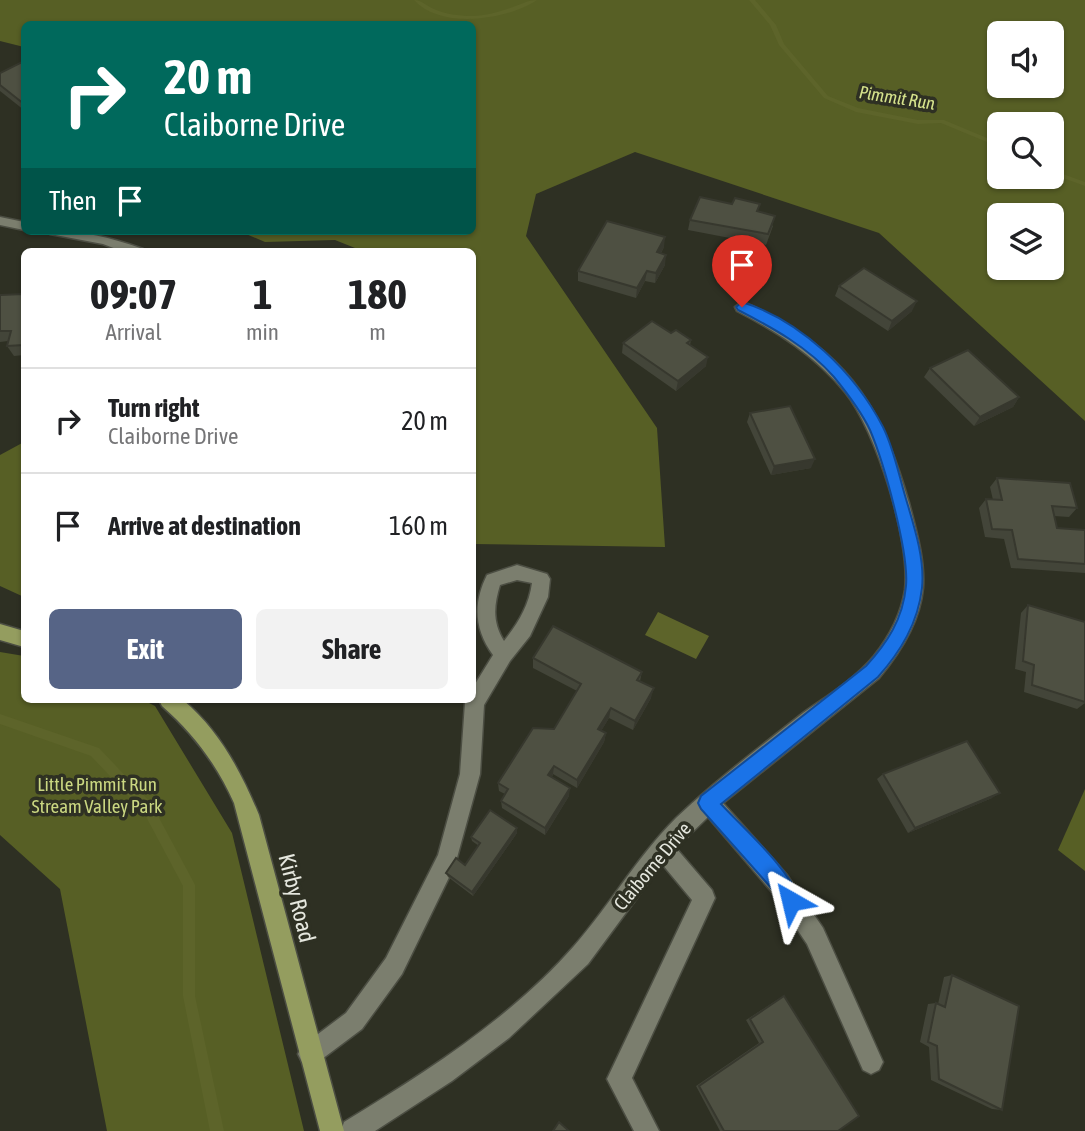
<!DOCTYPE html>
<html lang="en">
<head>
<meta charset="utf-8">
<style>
	:root { --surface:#fff; --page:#f2f2f2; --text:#202124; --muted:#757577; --line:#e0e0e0; --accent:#566486 }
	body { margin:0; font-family:"Asap Condensed",sans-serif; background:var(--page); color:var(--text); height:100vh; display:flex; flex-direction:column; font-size:26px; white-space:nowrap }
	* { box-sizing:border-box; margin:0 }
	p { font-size:23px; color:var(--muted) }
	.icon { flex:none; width:38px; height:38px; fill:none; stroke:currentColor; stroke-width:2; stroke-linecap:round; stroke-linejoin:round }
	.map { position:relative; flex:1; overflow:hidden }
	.panel { position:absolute; left:21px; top:248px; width:455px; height:455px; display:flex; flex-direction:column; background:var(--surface); border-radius:10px; box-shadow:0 2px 5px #0004 }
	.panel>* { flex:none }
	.guide { position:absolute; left:21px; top:21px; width:455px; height:214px; border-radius:10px; box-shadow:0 2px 5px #0004; background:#00695c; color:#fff; overflow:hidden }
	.tools { position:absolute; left:987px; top:21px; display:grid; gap:14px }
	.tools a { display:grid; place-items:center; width:77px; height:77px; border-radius:10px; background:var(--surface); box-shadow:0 2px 5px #0004; font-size:35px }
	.pin { position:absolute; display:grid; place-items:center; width:60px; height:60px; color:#fff; margin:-72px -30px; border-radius:50% 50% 50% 0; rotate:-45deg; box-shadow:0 0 7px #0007 }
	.pin .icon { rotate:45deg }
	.me { position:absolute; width:77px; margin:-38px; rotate:323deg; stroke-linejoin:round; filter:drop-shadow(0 0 5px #0008) }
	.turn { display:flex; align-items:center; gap:24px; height:147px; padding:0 28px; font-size:32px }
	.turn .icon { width:91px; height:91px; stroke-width:2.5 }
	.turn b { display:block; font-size:49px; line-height:60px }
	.then { display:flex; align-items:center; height:66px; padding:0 28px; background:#0003; gap:14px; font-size:26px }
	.eta { display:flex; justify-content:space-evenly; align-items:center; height:119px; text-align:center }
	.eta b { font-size:42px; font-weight:700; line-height:49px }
	.action { display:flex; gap:14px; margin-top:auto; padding:14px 28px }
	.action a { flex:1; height:80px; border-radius:10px; background:var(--accent); color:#fff; font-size:28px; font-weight:700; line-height:80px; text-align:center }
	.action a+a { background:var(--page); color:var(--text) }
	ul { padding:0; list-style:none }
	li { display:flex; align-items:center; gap:21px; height:105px; padding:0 28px; border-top:2px solid var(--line) }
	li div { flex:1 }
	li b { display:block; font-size:26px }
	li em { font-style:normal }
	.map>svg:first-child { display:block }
	.forest { fill:#575f25; fill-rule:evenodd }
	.water { fill:#5d642a }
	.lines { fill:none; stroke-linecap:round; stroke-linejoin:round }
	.stream { fill:#5d642a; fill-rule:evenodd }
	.minor-casing { stroke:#4c4e43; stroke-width:3 }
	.major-casing { stroke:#4c4e43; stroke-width:3 }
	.minor { fill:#7b7e6e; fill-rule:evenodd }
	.major { fill:#949d5f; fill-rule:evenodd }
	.wall { fill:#434539 }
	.shaded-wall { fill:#37382e }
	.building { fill:#4e5042; stroke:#37382e; stroke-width:2 }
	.route { fill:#1a73e8; stroke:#114b97; stroke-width:2 }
	.labels { text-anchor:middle; stroke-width:7; stroke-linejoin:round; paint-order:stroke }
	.far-water-label { font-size:18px; font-style:italic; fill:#d6e38c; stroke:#2e3023 }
	.park-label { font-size:19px; fill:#cad781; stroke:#2e3023 }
	.street-label { font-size:19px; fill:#e5e7de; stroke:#2e3023 }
	.near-street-label { font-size:23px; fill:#e5e7de; stroke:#2e3023 }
</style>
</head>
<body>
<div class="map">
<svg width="1085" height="1131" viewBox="0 0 1085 1131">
	<rect width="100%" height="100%" fill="#2e3023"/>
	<g class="forest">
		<path d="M0 0H1085V421L879 233 635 152 536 194 526 236 657 428 665 547 473 544 472 252H365L335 240 265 242 239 231H472V24H24V47L0 41ZM999 33H1052V86H999ZM1052 124V177H999V124ZM999 215H1052V268H999Z"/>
		<path d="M24 442V597L0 586V455Z"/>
		<path d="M0 652 24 656V700H143L155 706 232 833 304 1131H107L60 889 0 835Z"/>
		<path d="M1085 789V871L1058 850Z"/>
	</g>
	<path class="water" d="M658 612 709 636 696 659 645 635Z"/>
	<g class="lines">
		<g class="stream">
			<path d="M414 0C422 0 426 6 434 9 445 14 459 16 472 16 485 16 498 12 510 8 520 5 527 0 537 0 507 20 441 30 414 0Z"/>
			<path d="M749 0H755L776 25 784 44 828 96 858 108 918 120H944L999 143V147L941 123 918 124 856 112 824 98 779 45 770 25Z"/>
			<path d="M1052 170 1085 182V186L1052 174Z"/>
			<path d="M0 714 99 748 151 803 193 881 195 885V996L224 1131H210L183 996V886L143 811 91 756 0 724Z"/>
		</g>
		<defs>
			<g id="minor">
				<path d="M0 217 24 222V230L0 225Z"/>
				<path d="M48 231C83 231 110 237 143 249L145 252H124L103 244 50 234Z"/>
				<path d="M742 302C758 307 775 318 790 327 861 370 887 426 909 503 916 530 925 560 923 588 920 622 900 653 879 678L723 803 787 875 823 928 883 1062 879 1070 871 1074 863 1070 807 944 771 891 708 817 676 848 712 890 715 898 632 1078 659 1131H634L607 1079 692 900 662 864 588 964 509 1038 452 1081 375 1131H341L344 1122C426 1072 510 1019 574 946 610 905 637 857 676 818 716 780 760 747 803 713 827 696 855 679 874 656 889 637 901 615 905 590 911 541 876 430 845 392 815 356 778 332 737 311L735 307Z"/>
				<path d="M517 565 547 574 550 579 548 597 530 636 510 661 484 705 480 774 455 865 402 974 362 1029 318 1062 310 1066 302 1062 298 1054 302 1046 346 1013 386 958 438 855 460 774 465 703 467 700H472V689L493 655C474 629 473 603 487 575ZM517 580 532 583C529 606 518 623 504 641 492 622 494 605 500 585Z"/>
			</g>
			<g id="major">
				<path d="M0 624 24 631V647L0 640Z"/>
				<path d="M159 700H183C220 731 241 772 259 815L344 1131H320L234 803C217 765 194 734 162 706Z"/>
			</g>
		</defs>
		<use href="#minor" class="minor-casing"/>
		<use href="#major" class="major-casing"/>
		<use href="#minor" class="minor"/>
		<use href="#major" class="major"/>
	</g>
	<g class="wall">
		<path d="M24 61V110L0 91V73Z"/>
		<path d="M758 212 773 226 766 245 688 230 690 220Z"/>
		<path d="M664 247 661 253 665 265 655 283 645 281 636 298 578 281V271Z"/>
		<path d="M839 286 912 311 888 331 835 296Z"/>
		<path d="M24 294V355L14 356 7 346 8 341 0 342V295Z"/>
		<path d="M671 333 691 340 690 345 706 366 676 391 622 353 623 343Z"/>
		<path d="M930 368 1019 397 1013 407 974 426 924 377Z"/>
		<path d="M750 413 811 468 771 475 747 422Z"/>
		<path d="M997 478 1077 508 1069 517 1054 516 1057 528 1085 530V573L1011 568 1004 539 985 537 979 508 986 499 993 500 990 487Z"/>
		<path d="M1028 605 1085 622V703L1077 709 1024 692 1026 672 1015 669 1021 613Z"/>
		<path d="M533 658 642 672 640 681 651 698 633 730 609 718 601 731 606 733 604 742 577 788 553 774 552 777 569 796 545 835 502 808 501 801 505 794 499 791 498 783 554 729 577 691 533 668Z"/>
		<path d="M883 774 992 798 908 833 877 779Z"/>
		<path d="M517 833 473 896 448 877 446 873 465 865 479 846 472 841 471 837Z"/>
		<path d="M952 975 1002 1110 992 1109 931 1080 929 1047 920 1042 928 1004 936 1003 938 1004 944 977Z"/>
		<path d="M784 996 838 1131H720L696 1086 759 1043 746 1020 780 998Z"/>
	</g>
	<g class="shaded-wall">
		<path d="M665 237 664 247 656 262 657 252Z"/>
		<path d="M666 255 665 265 655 283 656 273Z"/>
		<path d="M647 271 645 281 636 298 637 288Z"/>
		<path d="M917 301 912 311 888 331 892 321Z"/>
		<path d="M708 357 706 366 676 391 678 381Z"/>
		<path d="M1019 397 1013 407 974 426 980 417Z"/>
		<path d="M815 459 811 468 771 475 774 466Z"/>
		<path d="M654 688 651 698 633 730 635 721Z"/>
		<path d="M611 708 609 718 597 738 598 729Z"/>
		<path d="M606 733 604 742 577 788V780Z"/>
		<path d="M554 766 553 774 548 783V775Z"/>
		<path d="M570 788 569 796 545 835V828Z"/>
		<path d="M1000 793 992 798 908 833 915 828Z"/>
		<path d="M517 828V833L473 896 472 892Z"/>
	</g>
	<g class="building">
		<path d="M24 61V104L0 85V73Z"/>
		<path d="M700 197 732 204 735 198 760 204 757 211 775 216 768 234 690 220Z"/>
		<path d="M607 221 665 237 657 252 666 255 656 273 647 271 637 288 578 271Z"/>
		<path d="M864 268 917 301 892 321 839 286Z"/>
		<path d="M24 294V345L7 346 11 331H0V295Z"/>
		<path d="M652 321 671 333 676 330 691 340 687 343 708 357 678 381 623 343Z"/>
		<path d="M968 350 1019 397 980 417 930 368Z"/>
		<path d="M790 406 815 459 774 466 750 413Z"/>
		<path d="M997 478 1070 483 1077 508 1052 506 1057 528 1085 530V564L1018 559 1012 530 992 529 986 499 1002 500Z"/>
		<path d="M1028 605 1085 622V702L1032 685 1034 665 1023 661Z"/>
		<path d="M553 626 642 672 637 680 654 688 635 721 611 708 598 729 606 733 577 780 554 766 548 775 570 788 545 828 501 801 508 789 498 783 533 728 554 729 581 684 533 658Z"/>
		<path d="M967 741 1000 793 915 828 883 774Z"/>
		<path d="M490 810 517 828 472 892 446 873 456 858 465 865 480 843 471 837Z"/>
		<path d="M952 975 1019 1006 1002 1110 939 1079 937 1046 928 1042 936 1003 945 1007Z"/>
		<path d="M784 996 859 1116 838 1131H724L699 1086 763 1042 750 1019Z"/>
		<path d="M559 1122 569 1131H553Z"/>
	</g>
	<path class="route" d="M742 302C802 321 855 373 883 427 894 449 899 476 906 499 914 526 925 559 922 588 918 623 901 651 878 677L721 804C746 831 787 866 801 901L798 907 791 910 784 907 773 890 701 809 698 803 701 796 866 666C887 643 903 619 906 586 909 552 884 463 870 430 861 411 847 393 834 377 808 347 773 328 738 310L736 307Z"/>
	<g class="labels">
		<g class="far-water-label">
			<text transform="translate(897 98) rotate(9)" y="6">Pimmit Run</text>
		</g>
		<g class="park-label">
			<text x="97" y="791">Little Pimmit Run<tspan x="97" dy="22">Stream Valley Park</tspan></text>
		</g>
		<g class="street-label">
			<text transform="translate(652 866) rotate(-50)" y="7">Claiborne Drive</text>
		</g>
		<g class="near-street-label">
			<text transform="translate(297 898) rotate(76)" y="8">Kirby Road</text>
		</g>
	</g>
</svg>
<div class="tools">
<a><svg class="icon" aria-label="sound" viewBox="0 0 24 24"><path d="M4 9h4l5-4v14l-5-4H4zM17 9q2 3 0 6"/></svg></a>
<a><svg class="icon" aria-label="search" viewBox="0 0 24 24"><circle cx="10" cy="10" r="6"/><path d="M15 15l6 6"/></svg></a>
<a><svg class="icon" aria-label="layers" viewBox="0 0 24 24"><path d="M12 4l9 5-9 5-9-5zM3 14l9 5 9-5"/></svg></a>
</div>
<div class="pin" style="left:742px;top:307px;background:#d93025"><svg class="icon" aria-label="arrive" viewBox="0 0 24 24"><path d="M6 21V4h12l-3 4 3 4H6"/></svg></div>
<svg class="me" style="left:791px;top:901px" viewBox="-20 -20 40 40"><path d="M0-17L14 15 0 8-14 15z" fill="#1a73e8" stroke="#fff" stroke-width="4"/></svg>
<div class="guide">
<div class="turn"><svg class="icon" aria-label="right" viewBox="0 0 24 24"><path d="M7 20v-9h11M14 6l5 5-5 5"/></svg><div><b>20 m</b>Claiborne Drive</div></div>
<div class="then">Then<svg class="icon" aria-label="arrive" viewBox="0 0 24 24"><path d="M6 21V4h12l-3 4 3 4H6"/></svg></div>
</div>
<section class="panel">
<div class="eta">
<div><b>09:07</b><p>Arrival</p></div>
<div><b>1</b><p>min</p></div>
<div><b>180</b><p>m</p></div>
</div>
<ul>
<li><svg class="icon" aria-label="right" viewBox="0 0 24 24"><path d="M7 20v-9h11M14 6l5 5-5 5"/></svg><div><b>Turn right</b><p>Claiborne Drive</p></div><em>20 m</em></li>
<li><svg class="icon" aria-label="arrive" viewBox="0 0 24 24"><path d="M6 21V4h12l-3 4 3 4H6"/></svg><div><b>Arrive at destination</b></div><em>160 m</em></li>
</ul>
<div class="action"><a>Exit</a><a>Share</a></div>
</section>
</div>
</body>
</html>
